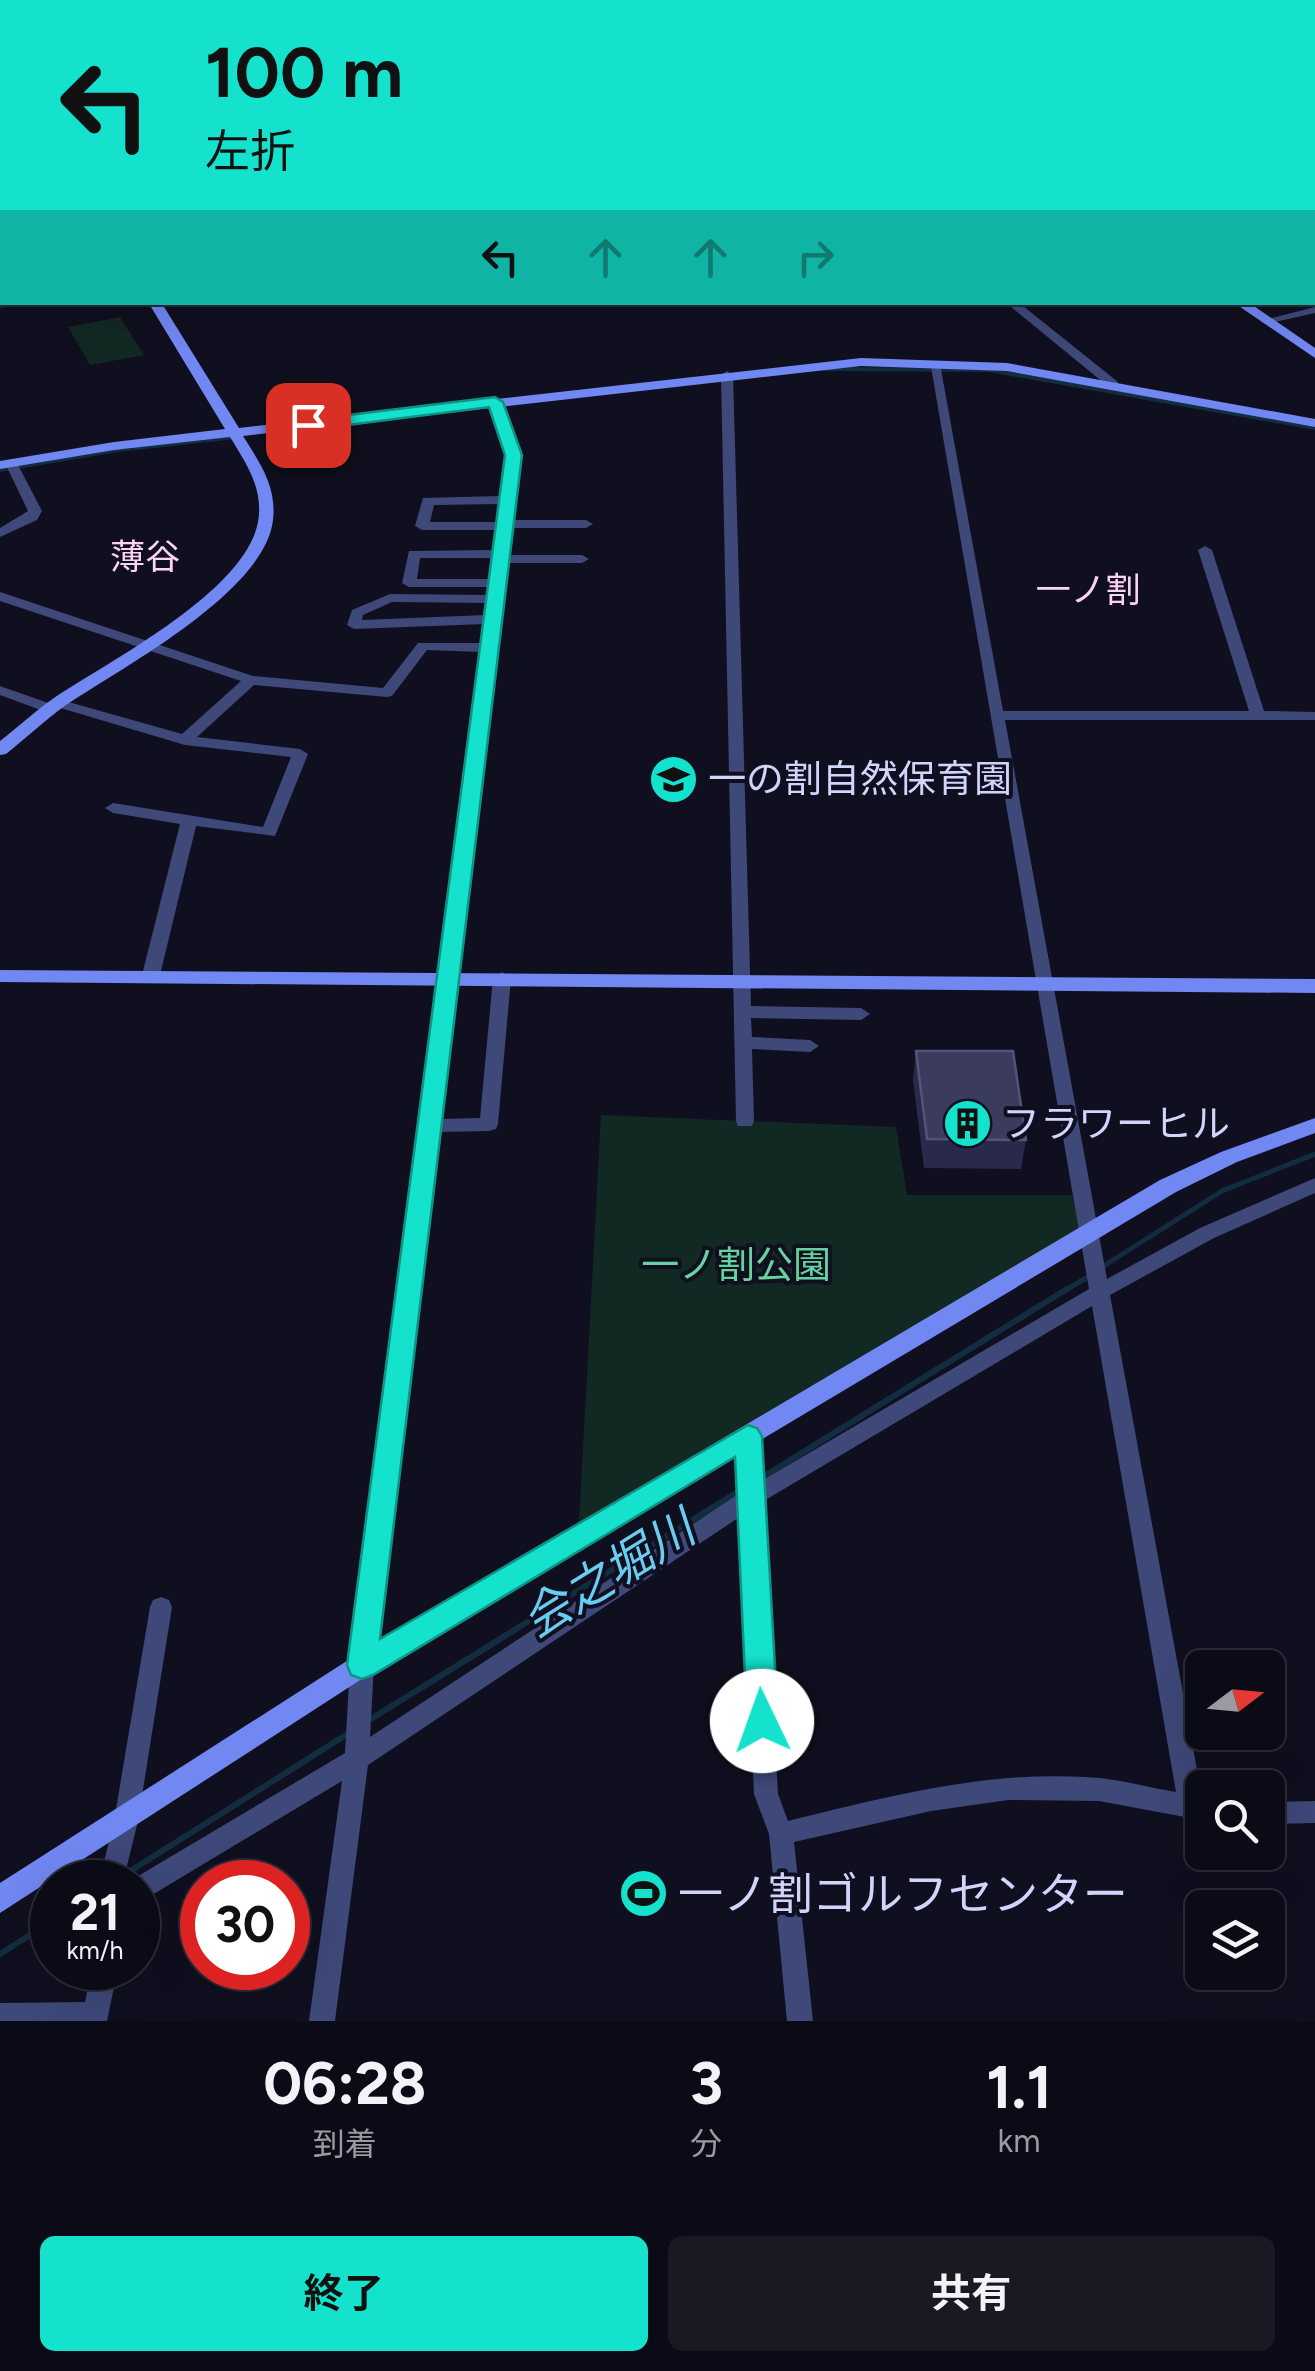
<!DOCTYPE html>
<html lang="ja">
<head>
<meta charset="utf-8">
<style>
	:root { --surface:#0b0b17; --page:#191924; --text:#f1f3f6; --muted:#9a9ba1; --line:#2b2b36; --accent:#15e2cd }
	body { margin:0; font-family:Figtree,"Noto Sans JP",sans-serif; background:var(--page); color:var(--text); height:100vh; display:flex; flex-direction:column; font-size:38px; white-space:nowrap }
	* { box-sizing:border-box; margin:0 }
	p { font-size:32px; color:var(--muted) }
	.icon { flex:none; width:55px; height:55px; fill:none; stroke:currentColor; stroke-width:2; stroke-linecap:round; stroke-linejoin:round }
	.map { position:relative; height:2021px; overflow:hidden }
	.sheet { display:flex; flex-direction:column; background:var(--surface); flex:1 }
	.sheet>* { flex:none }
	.guide { position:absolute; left:0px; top:0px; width:1315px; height:305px; box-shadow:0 10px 40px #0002,0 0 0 2px var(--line); background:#15e2cd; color:#111; overflow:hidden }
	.needle { width:65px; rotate:74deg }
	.controls { position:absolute; left:1185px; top:1650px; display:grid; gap:20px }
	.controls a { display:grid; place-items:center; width:100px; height:100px; border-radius:15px; background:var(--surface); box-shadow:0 10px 40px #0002,0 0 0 2px var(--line); font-size:50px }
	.speed { position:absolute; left:30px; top:1860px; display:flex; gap:20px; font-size:50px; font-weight:700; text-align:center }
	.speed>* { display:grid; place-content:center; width:130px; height:130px; border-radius:50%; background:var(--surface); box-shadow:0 10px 40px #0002,0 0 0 2px var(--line); line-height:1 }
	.speed small { font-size:25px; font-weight:400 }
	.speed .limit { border:15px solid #d22; background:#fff; color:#111 }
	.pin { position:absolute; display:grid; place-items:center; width:85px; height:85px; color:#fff; margin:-42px; border-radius:20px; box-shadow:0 5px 15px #0006 }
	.me { position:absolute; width:110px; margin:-55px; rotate:357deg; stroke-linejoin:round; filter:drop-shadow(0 0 8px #0008) }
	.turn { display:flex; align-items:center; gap:35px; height:210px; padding:0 40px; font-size:45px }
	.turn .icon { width:130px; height:130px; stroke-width:2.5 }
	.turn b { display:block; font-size:70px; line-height:85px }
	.lanes { display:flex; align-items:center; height:95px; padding:0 40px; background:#0003; justify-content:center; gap:50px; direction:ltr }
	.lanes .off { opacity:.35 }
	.eta { display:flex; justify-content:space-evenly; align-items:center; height:170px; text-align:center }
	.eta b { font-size:60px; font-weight:700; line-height:70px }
	.primary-button { display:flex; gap:20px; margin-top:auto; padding:20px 40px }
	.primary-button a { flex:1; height:115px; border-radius:15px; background:var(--accent); color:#111; font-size:40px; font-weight:700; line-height:115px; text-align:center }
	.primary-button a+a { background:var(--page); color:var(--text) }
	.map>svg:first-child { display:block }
	.green { fill:#122823 }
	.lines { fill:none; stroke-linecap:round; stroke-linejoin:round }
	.stream-far3 { stroke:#122d40; stroke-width:2.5 }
	.stream-far2 { stroke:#122d40; stroke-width:4 }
	.stream-far1 { stroke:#122d40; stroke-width:5 }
	.stream { stroke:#122d40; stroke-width:6 }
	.river { fill:#122d40; fill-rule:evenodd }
	.street { fill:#3e4879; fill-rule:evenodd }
	.secondary { fill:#7187f1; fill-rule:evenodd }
	.wall { fill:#29294b }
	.shaded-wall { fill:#171732 }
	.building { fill:#3b3b5e; stroke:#525377; stroke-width:2.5 }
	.route { fill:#15e2cd; stroke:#0e9385; stroke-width:2.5 }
	.labels { text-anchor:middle; stroke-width:8; stroke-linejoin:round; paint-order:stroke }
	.far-quarter-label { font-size:35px; fill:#fbd3f4; stroke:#0f0f1f }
	.poi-label { font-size:38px; fill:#d1d4fb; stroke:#0f0f1f; text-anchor:start }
	.park-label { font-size:38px; fill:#64d3a1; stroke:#0f0f1f }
	.near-poi-label { font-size:45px; fill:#d1d4fb; stroke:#0f0f1f; text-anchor:start }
	.near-water-label { font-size:48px; font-style:italic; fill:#69cdf1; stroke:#0f0f1f }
</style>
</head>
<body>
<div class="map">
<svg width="1315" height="2021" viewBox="0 0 1315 2021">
	<rect width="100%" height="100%" fill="#0f0f1f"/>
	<g class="green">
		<path d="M120 317 144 355 90 365 68 327Z"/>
		<path d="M601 1115 896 1127 907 1195H1072L1081 1231 579 1523Z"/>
	</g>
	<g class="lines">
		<path class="stream-far3" d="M63 2 75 0"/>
		<g class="stream-far2">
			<path d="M823 369 989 370 1315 428"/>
			<path d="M272 433 360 423"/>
			<path d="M0 470 117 450 236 437"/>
		</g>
		<g class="stream-far1">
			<path d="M1102 1267 1222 1191 1315 1154"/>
			<path d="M1063 1292 1089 1276"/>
		</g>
		<g class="stream">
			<path d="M758 1480 1067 1289"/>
			<path d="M366 1722 744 1488"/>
			<path d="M113 1882 349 1733"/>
			<path d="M0 1954 52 1921"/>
		</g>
		<path class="river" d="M0 296 2 302H12L9 306 0 308Z"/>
		<g class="street">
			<path d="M173 0H185L186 2H176Z"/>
			<path d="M365 0H378L379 2H368Z"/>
			<path d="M558 0H570L571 2H561Z"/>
			<path d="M915 0H926L927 2H917Z"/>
			<path d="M1014 0H1025L1026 2H1016Z"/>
			<path d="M1114 0H1125L1126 2H1116Z"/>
			<path d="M1194 0H1206L1207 2H1197Z"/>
			<path d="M0 135 2 136V143L0 142Z"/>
			<rect x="1312" y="160" width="3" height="6"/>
			<path d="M1312 216 1315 217V224H1312Z"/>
			<path d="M1312 243H1315L1312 250Z"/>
			<rect x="1312" y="279" width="3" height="7"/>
			<path d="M1005 302H1018L1118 382V388H1110Z"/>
			<path d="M1315 307V313L1266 324 1260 321Z"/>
			<path d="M930 361 940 364 1003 711H1249L1198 550 1205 546 1212 550 1264 711 1315 712V720H1005L1107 1279 1200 1228 1315 1178V1193L1214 1238 1110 1295 1202 1797V1817H1185L1099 1801 1008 1800 931 1811 794 1842 813 2021H787L769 1834 754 1794 741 1516 368 1765 335 2021H309L342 1781 147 1898 138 1901V1882H128L345 1753 350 1665 481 652 427 650 392 696 387 697 254 685 197 737 300 749 308 754 275 836 196 826 160 975 151 981 142 975 180 824 113 813 105 808 113 803 263 827 291 757 185 745 57 707 56 712H46L0 695V686L51 704 53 700 58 699 182 734 241 681 0 601V592L253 676 383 688 418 643H482L485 624 354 629 347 625 352 610 390 594 489 595 490 587H409L402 583 409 551 494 550 497 530H422L415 526 423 498 501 496 507 455 489 402 491 399 501 402 519 455 511 520H586L593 524 586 528H511L508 555H582L589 559 582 563H506L439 1119 480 1118 493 978 502 972 511 978 498 1124 496 1129 489 1131 438 1132 374 1665 370 1737 740 1493 737 1436 740 1430 748 1427 756 1430 759 1436 761 1481 1089 1289ZM500 504 498 522H430L434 505ZM420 558H493L491 579H417ZM392 602 488 603 486 615 362 620 363 615ZM1092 1306 1176 1792C1146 1787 1116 1778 1085 1777 984 1771 886 1797 788 1821L778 1794 762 1502Z"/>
			<path d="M727 371 733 375 751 1006 861 1008 870 1014 861 1020 751 1018 752 1037 810 1040 819 1046 810 1052 752 1049 754 1121 752 1126H738L736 1121 721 375Z"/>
			<path d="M11 459 17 463 42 511 37 520 0 537V528L28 511 5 463Z"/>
			<path d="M161 1597 169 1600 172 1607 138 1821 123 1882H99L114 1821 150 1607 153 1600Z"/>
			<path d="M1315 1801V1823L1268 1824V1802Z"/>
			<path d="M92 1968H118L107 2021H0V2003L85 2002Z"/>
		</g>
		<g class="secondary">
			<path d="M749 0H765L766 2H752Z"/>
			<path d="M0 6 2 7V14H0Z"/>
			<path d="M148 302H161L239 428 861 358 1007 363 1315 419V427L1007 371 861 366 243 436C260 463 277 487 273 520 265 592 121 668 66 705 45 720 26 738 6 754L0 755V741C18 727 35 711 54 698 109 661 245 592 258 522 264 489 246 463 230 437L114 450 0 469V461L114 442 225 429Z"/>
			<path d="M1233 302H1248L1315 348V358Z"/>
			<path d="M0 970 1315 979V993L0 982Z"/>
			<path d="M1315 1118V1133L1237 1162 1176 1192 371 1673 0 1913V1883L353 1657 1160 1180 1221 1152Z"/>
		</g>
	</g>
	<path class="wall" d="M916 1051 1026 1140 1021 1169 924 1168 913 1080Z"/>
	<path class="shaded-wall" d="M1315 18V38L1312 39V19Z"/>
	<g class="building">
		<path d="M1250 0H1304L1309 2H1244L1242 1Z"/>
		<path d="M1312 5 1315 6V18L1312 19Z"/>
		<path d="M916 1051H1013L1026 1140 927 1139Z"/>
	</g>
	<path class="route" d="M495 397 503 402 522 455 380 1639 748 1425 757 1428 762 1436 778 1721 773 1731 762 1735 752 1731 747 1721 735 1457 373 1675 362 1679 351 1675 347 1665 505 455 489 407 308 430 300 425 308 420Z"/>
	<defs>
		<symbol id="school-disc" viewBox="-11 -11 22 22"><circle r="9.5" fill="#15e2cd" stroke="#0f0f1f"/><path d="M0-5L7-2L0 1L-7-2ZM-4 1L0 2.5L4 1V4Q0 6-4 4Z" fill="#111"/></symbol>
		<symbol id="building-disc" viewBox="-11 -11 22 22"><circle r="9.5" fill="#15e2cd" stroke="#0f0f1f"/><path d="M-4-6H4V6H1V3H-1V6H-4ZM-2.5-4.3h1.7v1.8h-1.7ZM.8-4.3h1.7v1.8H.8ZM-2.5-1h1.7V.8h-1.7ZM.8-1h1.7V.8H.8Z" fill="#111"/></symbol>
		<symbol id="stadium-disc" viewBox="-11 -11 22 22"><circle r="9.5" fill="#15e2cd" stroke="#0f0f1f"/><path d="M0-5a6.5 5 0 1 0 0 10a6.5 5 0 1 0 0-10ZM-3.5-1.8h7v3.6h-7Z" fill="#111"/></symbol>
	</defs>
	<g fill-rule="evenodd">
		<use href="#school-disc" x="646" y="752" width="55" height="55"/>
		<use href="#building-disc" x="940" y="1096" width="55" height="55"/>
		<use href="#stadium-disc" x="616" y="1866" width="55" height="55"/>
	</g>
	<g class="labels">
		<g class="far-quarter-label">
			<text x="145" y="569">薄谷</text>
			<text x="1088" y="602">一ノ割</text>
		</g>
		<g class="poi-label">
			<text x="708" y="792">一の割自然保育園</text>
			<text x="1002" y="1137">フラワーヒル</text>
		</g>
		<g class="park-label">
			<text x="736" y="1278">一ノ割公園</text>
		</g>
		<g class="near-poi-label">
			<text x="678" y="1910">一ノ割ゴルフセンター</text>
		</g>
		<g class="near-water-label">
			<text transform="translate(608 1574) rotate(-32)" y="17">会之堀川</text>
		</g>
	</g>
</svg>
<div class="controls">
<a><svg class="needle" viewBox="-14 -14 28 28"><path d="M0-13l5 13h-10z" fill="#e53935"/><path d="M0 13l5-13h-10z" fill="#9a9ba1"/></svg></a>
<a><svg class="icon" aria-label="search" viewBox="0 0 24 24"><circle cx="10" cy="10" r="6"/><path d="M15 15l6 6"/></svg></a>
<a><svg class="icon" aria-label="layers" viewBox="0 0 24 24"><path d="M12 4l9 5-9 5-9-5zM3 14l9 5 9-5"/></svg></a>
</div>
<div class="speed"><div>21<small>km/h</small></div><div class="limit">30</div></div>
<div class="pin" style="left:308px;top:425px;background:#d93025"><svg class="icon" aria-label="arrive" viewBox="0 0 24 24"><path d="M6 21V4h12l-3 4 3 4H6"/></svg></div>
<svg class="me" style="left:762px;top:1721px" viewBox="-20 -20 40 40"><circle r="19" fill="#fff"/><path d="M0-13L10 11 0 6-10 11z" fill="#15e2cd"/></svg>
<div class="guide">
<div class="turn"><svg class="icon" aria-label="left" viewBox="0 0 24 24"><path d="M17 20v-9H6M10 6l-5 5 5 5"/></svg><div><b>100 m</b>左折</div></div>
<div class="lanes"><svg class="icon" aria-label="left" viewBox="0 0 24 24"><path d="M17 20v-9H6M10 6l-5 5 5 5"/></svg><svg class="icon off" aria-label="ahead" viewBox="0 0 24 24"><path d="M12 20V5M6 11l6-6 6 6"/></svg><svg class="icon off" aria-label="ahead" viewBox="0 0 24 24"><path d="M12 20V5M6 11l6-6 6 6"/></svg><svg class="icon off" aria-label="right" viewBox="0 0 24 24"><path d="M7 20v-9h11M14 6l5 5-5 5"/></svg></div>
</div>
</div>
<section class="sheet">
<div class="eta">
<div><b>06:28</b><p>到着</p></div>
<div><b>3</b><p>分</p></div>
<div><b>1.1</b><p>km</p></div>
</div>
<div class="primary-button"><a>終了</a><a>共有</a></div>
</section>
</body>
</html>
